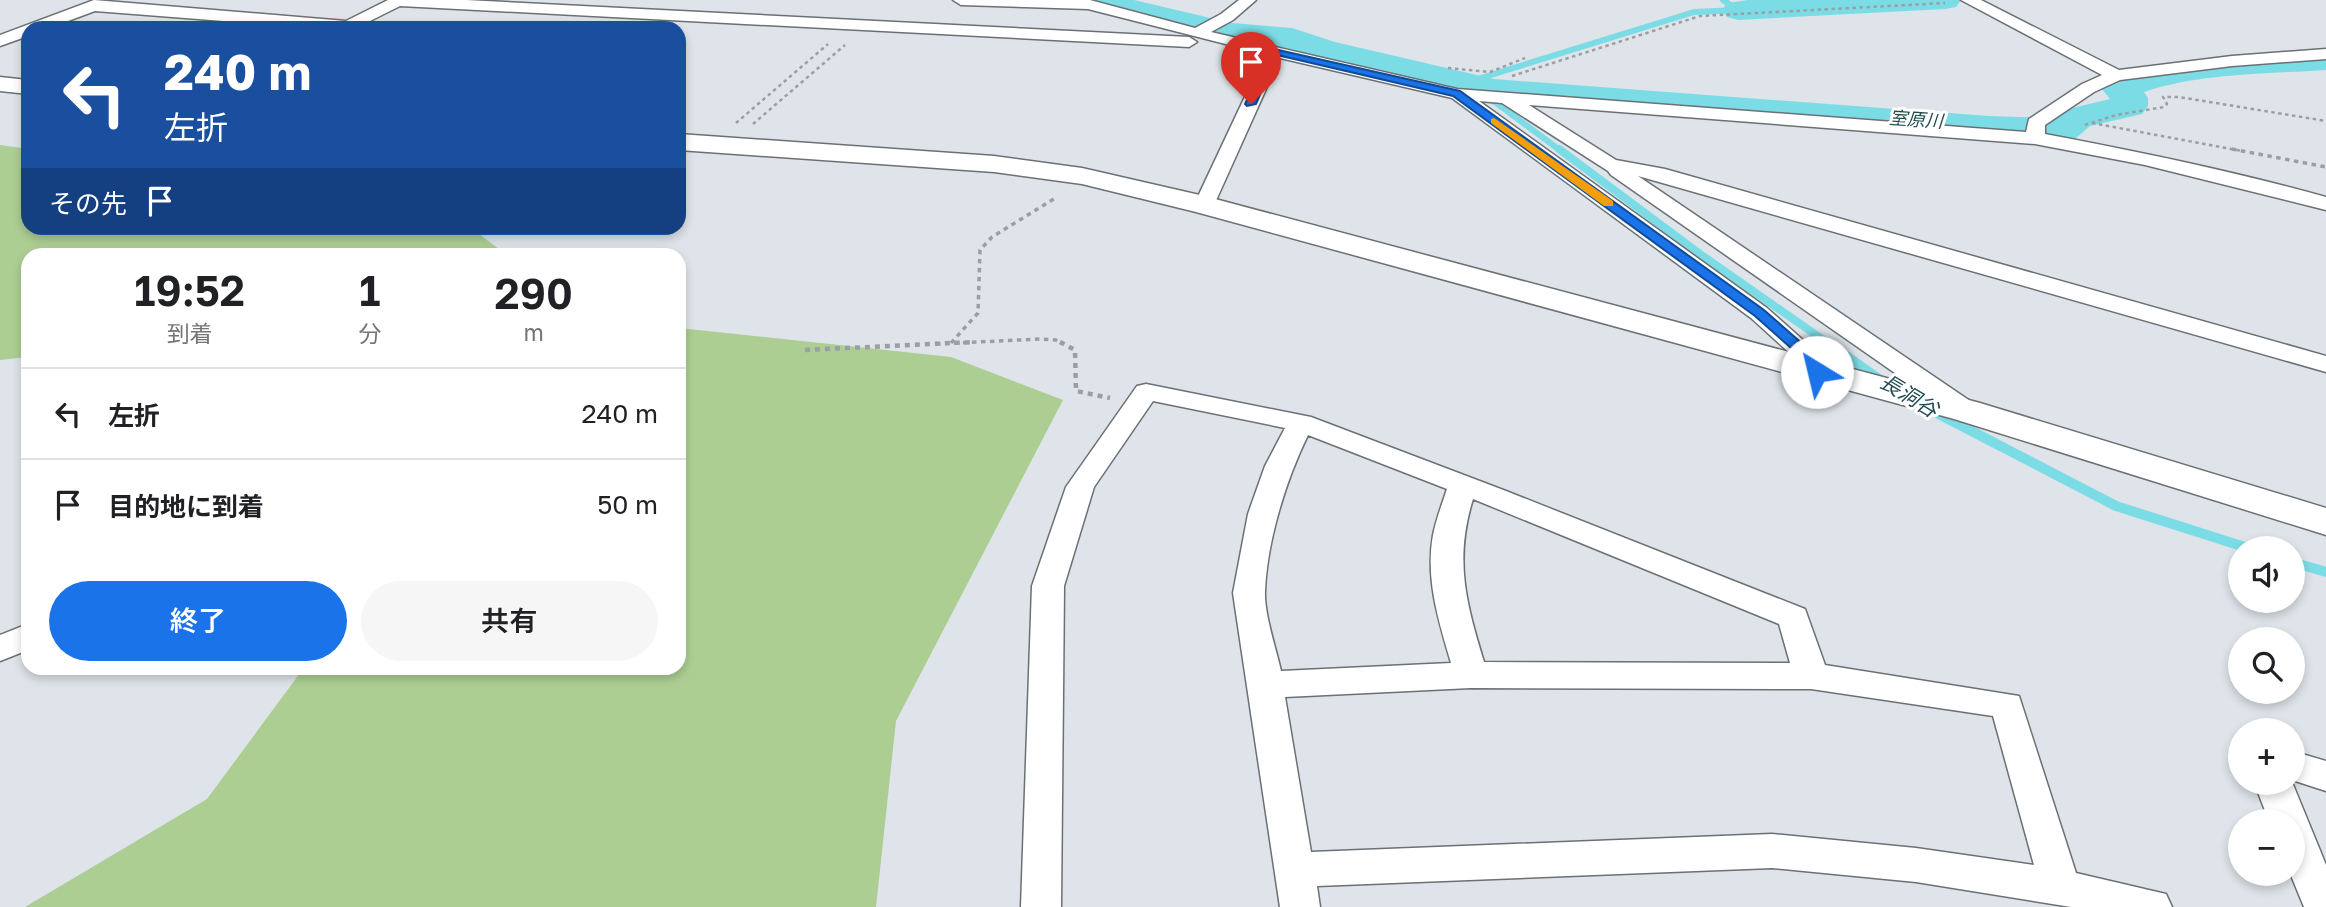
<!DOCTYPE html>
<html lang="ja">
<head>
<meta charset="utf-8">
<style>
	:root { --surface:#fff; --page:#f6f6f6; --text:#202124; --muted:#757577; --line:#e0e0e0; --accent:#1a73e8 }
	body { margin:0; font-family:"Golos Text","Noto Sans JP",sans-serif; background:var(--page); color:var(--text); height:100vh; display:flex; flex-direction:column; font-size:26px; white-space:nowrap }
	* { box-sizing:border-box; margin:0 }
	p { font-size:23px; color:var(--muted) }
	.icon { flex:none; width:38px; height:38px; fill:none; stroke:currentColor; stroke-width:2; stroke-linecap:round; stroke-linejoin:round }
	.map { position:relative; flex:1; overflow:hidden }
	.details { position:absolute; left:21px; top:248px; width:665px; height:427px; display:flex; flex-direction:column; background:var(--surface); border-radius:21px; box-shadow:0 4px 10px #0003 }
	.details>* { flex:none }
	.hud { position:absolute; left:21px; top:21px; width:665px; height:214px; border-radius:21px; box-shadow:0 4px 10px #0003; background:#1a4fa0; color:#fff; overflow:hidden }
	.buttons { position:absolute; left:2228px; top:536px; display:grid; gap:14px }
	.buttons a { display:grid; place-items:center; width:77px; height:77px; border-radius:50%; background:var(--surface); box-shadow:0 4px 10px #0003; font-size:35px }
	.pin { position:absolute; display:grid; place-items:center; width:60px; height:60px; color:#fff; margin:-72px -30px; border-radius:50% 50% 50% 0; rotate:-45deg; box-shadow:0 0 7px #0007 }
	.pin .icon { rotate:45deg }
	.me { position:absolute; width:77px; margin:-38px; rotate:324deg; stroke-linejoin:round; filter:drop-shadow(0 0 5px #0008) }
	.turn { display:flex; align-items:center; gap:24px; height:147px; padding:0 28px; font-size:32px }
	.turn .icon { width:91px; height:91px; stroke-width:2.5 }
	.turn b { display:block; font-size:49px; line-height:60px }
	.then { display:flex; align-items:center; height:66px; padding:0 28px; background:#0003; gap:14px; font-size:26px }
	.eta { display:flex; justify-content:space-evenly; align-items:center; height:119px; text-align:center }
	.eta b { font-size:42px; font-weight:600; line-height:49px }
	.cta { display:flex; gap:14px; margin-top:auto; padding:14px 28px }
	.cta a { flex:1; height:80px; border-radius:42px; background:var(--accent); color:#fff; font-size:28px; font-weight:600; line-height:80px; text-align:center }
	.cta a+a { background:var(--page); color:var(--text) }
	ul { padding:0; list-style:none }
	li { display:flex; align-items:center; gap:21px; height:91px; padding:0 28px; border-top:2px solid var(--line) }
	li div { flex:1 }
	li b { display:block; font-size:26px }
	li em { font-style:normal }
	.map>svg:first-child { display:block }
	.green { fill:#acce93 }
	.lines { fill:none; stroke-linecap:round; stroke-linejoin:round }
	.stream-far2 { stroke:#7cdce6; stroke-width:6 }
	.stream-far1 { stroke:#7cdce6; stroke-width:8 }
	.stream { stroke:#7cdce6; stroke-width:10 }
	.river { fill:#7cdce6; fill-rule:evenodd }
	.street-casing { stroke:#6b7074; stroke-width:3 }
	.secondary-casing { stroke:#6b7074; stroke-width:3 }
	.path-far2 { stroke:#9a9fa3; stroke-width:2.5; stroke-dasharray:3.5 3.5; stroke-linecap:butt }
	.path-far1 { stroke:#9a9fa3; stroke-width:3.5; stroke-dasharray:4.5 4.5; stroke-linecap:butt }
	.path { stroke:#9a9fa3; stroke-width:4.5; stroke-dasharray:5 5; stroke-linecap:butt }
	.street { fill:#fff; fill-rule:evenodd }
	.secondary { fill:#fff; fill-rule:evenodd }
	.route { fill:#1a73e8; stroke:#114b97; stroke-width:2 }
	.slow { fill:#f59e0b }
	.labels { text-anchor:middle; stroke-width:6; stroke-linejoin:round; paint-order:stroke }
	.far-water-label { font-size:18px; font-style:italic; fill:#204c51; stroke:#fff }
	.water-label { font-size:21px; font-style:italic; fill:#204c51; stroke:#fff }
</style>
</head>
<body>
<div class="map">
<svg width="2326" height="907" viewBox="0 0 2326 907">
	<rect width="100%" height="100%" fill="#dee4e9"/>
	<g class="green">
		<path d="M0 145 28 149V228H471L507 255 28 256V357L0 360Z"/>
		<path d="M679 328 951 357 1063 400 896 721 876 907H25L207 799 303 669 679 668Z"/>
	</g>
	<g class="lines">
		<g class="stream-far2">
			<path d="M1723 0 1738 10"/>
			<path d="M1468 82 1561 151"/>
			<path d="M1468 82 1694 12 1738 10"/>
		</g>
		<path class="stream-far1" d="M1559 149 1700 254 1829 344"/>
		<g class="stream">
			<path d="M1826 342 1882 381"/>
			<path d="M1931 410 2116 506 2248 548"/>
			<path d="M2292 562 2326 572"/>
		</g>
		<g class="river">
			<path d="M1078 0H1134L1232 23 1292 28 1335 42 1494 79 1989 116 2053 118 2064 110 2110 99 2101 88 2106 80 2193 60 2326 50V70C2266 74 2201 73 2144 92L2148 98V106L2142 114 2090 126 2076 138 2062 142 1989 140 1494 101 1312 57 1287 48 1232 43 1083 7Z"/>
			<path d="M1748 0H1961L1956 7 1945 9 1738 20 1727 17 1722 10 1727 3Z"/>
		</g>
		<defs>
			<g id="street">
				<path d="M94 0 346 21 388 0H466L1189 37 1197 42 1189 47 400 6 356 28H313L95 11 49 28H28V36L0 46V35Z"/>
				<path d="M953 0H1090L1195 28 1221 14 1239 0H1256L1233 20 1211 32 1457 89 2026 132 2029 119 2082 84 2102 75 1961 0H1981L2119 70 2232 56 2326 49V59L2232 66 2120 80 2094 92 2045 125V134C2139 152 2233 171 2326 197V210L2145 165 2035 144 1529 105 1616 160 1665 169 2326 356V372L1638 176 1976 405 1980 411 1976 417 1967 419 1958 417 1611 175 1608 171 1502 103 1479 101 1767 308 1830 364V372L1826 377 1817 380 1808 377 1804 366 1751 318 1452 98 1280 58 1214 205 1211 209H1197L1194 205 1265 54 1088 9 961 5Z"/>
				<path d="M1146 384 1311 417 1506 491 1805 609 1825 665 2019 696 2076 873 2166 894 2172 907H2071L1916 882 1772 868 1317 886 1320 907H1280L1233 593 1248 514 1265 466 1285 428 1153 401 1094 487 1064 586 1061 907H1021L1032 586 1066 487 1137 386ZM1308 435 1447 489C1442 504 1436 520 1433 535 1425 579 1439 622 1451 663L1281 671C1276 648 1264 614 1265 591 1267 541 1286 480 1308 435ZM1473 499 1779 624 1790 663 1484 662C1466 603 1454 560 1473 499ZM1471 688 1811 689 1993 716 2034 865 1916 848 1772 834 1311 852 1285 697Z"/>
				<path d="M28 624V650L0 661V635Z"/>
				<path d="M2292 751 2326 761V791L2292 780Z"/>
				<path d="M2254 782H2292L2326 865V907H2304L2290 873H2292V821H2269Z"/>
			</g>
			<g id="secondary">
				<path d="M0 77 28 80V94L0 91Z"/>
				<path d="M679 134 994 156 1082 168 1204 196 1980 403 2326 508V535L1954 419 1196 212 1082 184 994 172 679 150Z"/>
			</g>
		</defs>
		<use href="#street" class="street-casing"/>
		<use href="#secondary" class="secondary-casing"/>
		<g class="path-far2">
			<path d="M1448 68 1490 72 1525 58"/>
			<path d="M1512 76 1700 16 1945 3"/>
			<path d="M736 123 828 44"/>
			<path d="M2092 123 2242 151"/>
			<path d="M753 124 845 45"/>
			<path d="M2085 125 2116 115 2164 107 2167 104 2163 97H2179L2326 121"/>
		</g>
		<g class="path-far1">
			<path d="M2232 149 2326 167"/>
			<path d="M951 343 978 313 980 250 992 237 1057 197"/>
			<path d="M936 344 1040 339 1056 340 1063 344"/>
		</g>
		<g class="path">
			<path d="M1060 342 1075 350 1076 391 1110 398"/>
			<path d="M805 350 973 342"/>
		</g>
		<use href="#street" class="street"/>
		<use href="#secondary" class="secondary"/>
	</g>
	<path class="route" d="M1274 49 1460 91 1764 310 1822 361 1824 372 1822 375H1812L1810 365 1755 316 1453 96 1277 55 1256 104 1247 106 1245 104 1270 52Z"/>
	<path class="slow" d="M1494 118 1613 201V206H1604L1491 123V119Z"/>
	<g class="labels">
		<g class="far-water-label">
			<text transform="translate(1916 120) rotate(4)" y="6">室原川</text>
		</g>
		<g class="water-label">
			<text transform="translate(1909 396) rotate(31)" y="7">長洞谷</text>
		</g>
	</g>
</svg>
<div class="buttons">
<a><svg class="icon" aria-label="sound" viewBox="0 0 24 24"><path d="M4 9h4l5-4v14l-5-4H4zM17 9q2 3 0 6"/></svg></a>
<a><svg class="icon" aria-label="search" viewBox="0 0 24 24"><circle cx="10" cy="10" r="6"/><path d="M15 15l6 6"/></svg></a>
<a>+</a>
<a>−</a>
</div>
<div class="pin" style="left:1251px;top:104px;background:#d93025"><svg class="icon" aria-label="arrive" viewBox="0 0 24 24"><path d="M6 21V4h12l-3 4 3 4H6"/></svg></div>
<svg class="me" style="left:1817px;top:372px" viewBox="-20 -20 40 40"><circle r="19" fill="#fff"/><path d="M0-13L10 11 0 6-10 11z" fill="#1a73e8"/></svg>
<div class="hud">
<div class="turn"><svg class="icon" aria-label="left" viewBox="0 0 24 24"><path d="M17 20v-9H6M10 6l-5 5 5 5"/></svg><div><b>240 m</b>左折</div></div>
<div class="then">その先<svg class="icon" aria-label="arrive" viewBox="0 0 24 24"><path d="M6 21V4h12l-3 4 3 4H6"/></svg></div>
</div>
<section class="details">
<div class="eta">
<div><b>19:52</b><p>到着</p></div>
<div><b>1</b><p>分</p></div>
<div><b>290</b><p>m</p></div>
</div>
<ul>
<li><svg class="icon" aria-label="left" viewBox="0 0 24 24"><path d="M17 20v-9H6M10 6l-5 5 5 5"/></svg><div><b>左折</b></div><em>240 m</em></li>
<li><svg class="icon" aria-label="arrive" viewBox="0 0 24 24"><path d="M6 21V4h12l-3 4 3 4H6"/></svg><div><b>目的地に到着</b></div><em>50 m</em></li>
</ul>
<div class="cta"><a>終了</a><a>共有</a></div>
</section>
</div>
</body>
</html>
